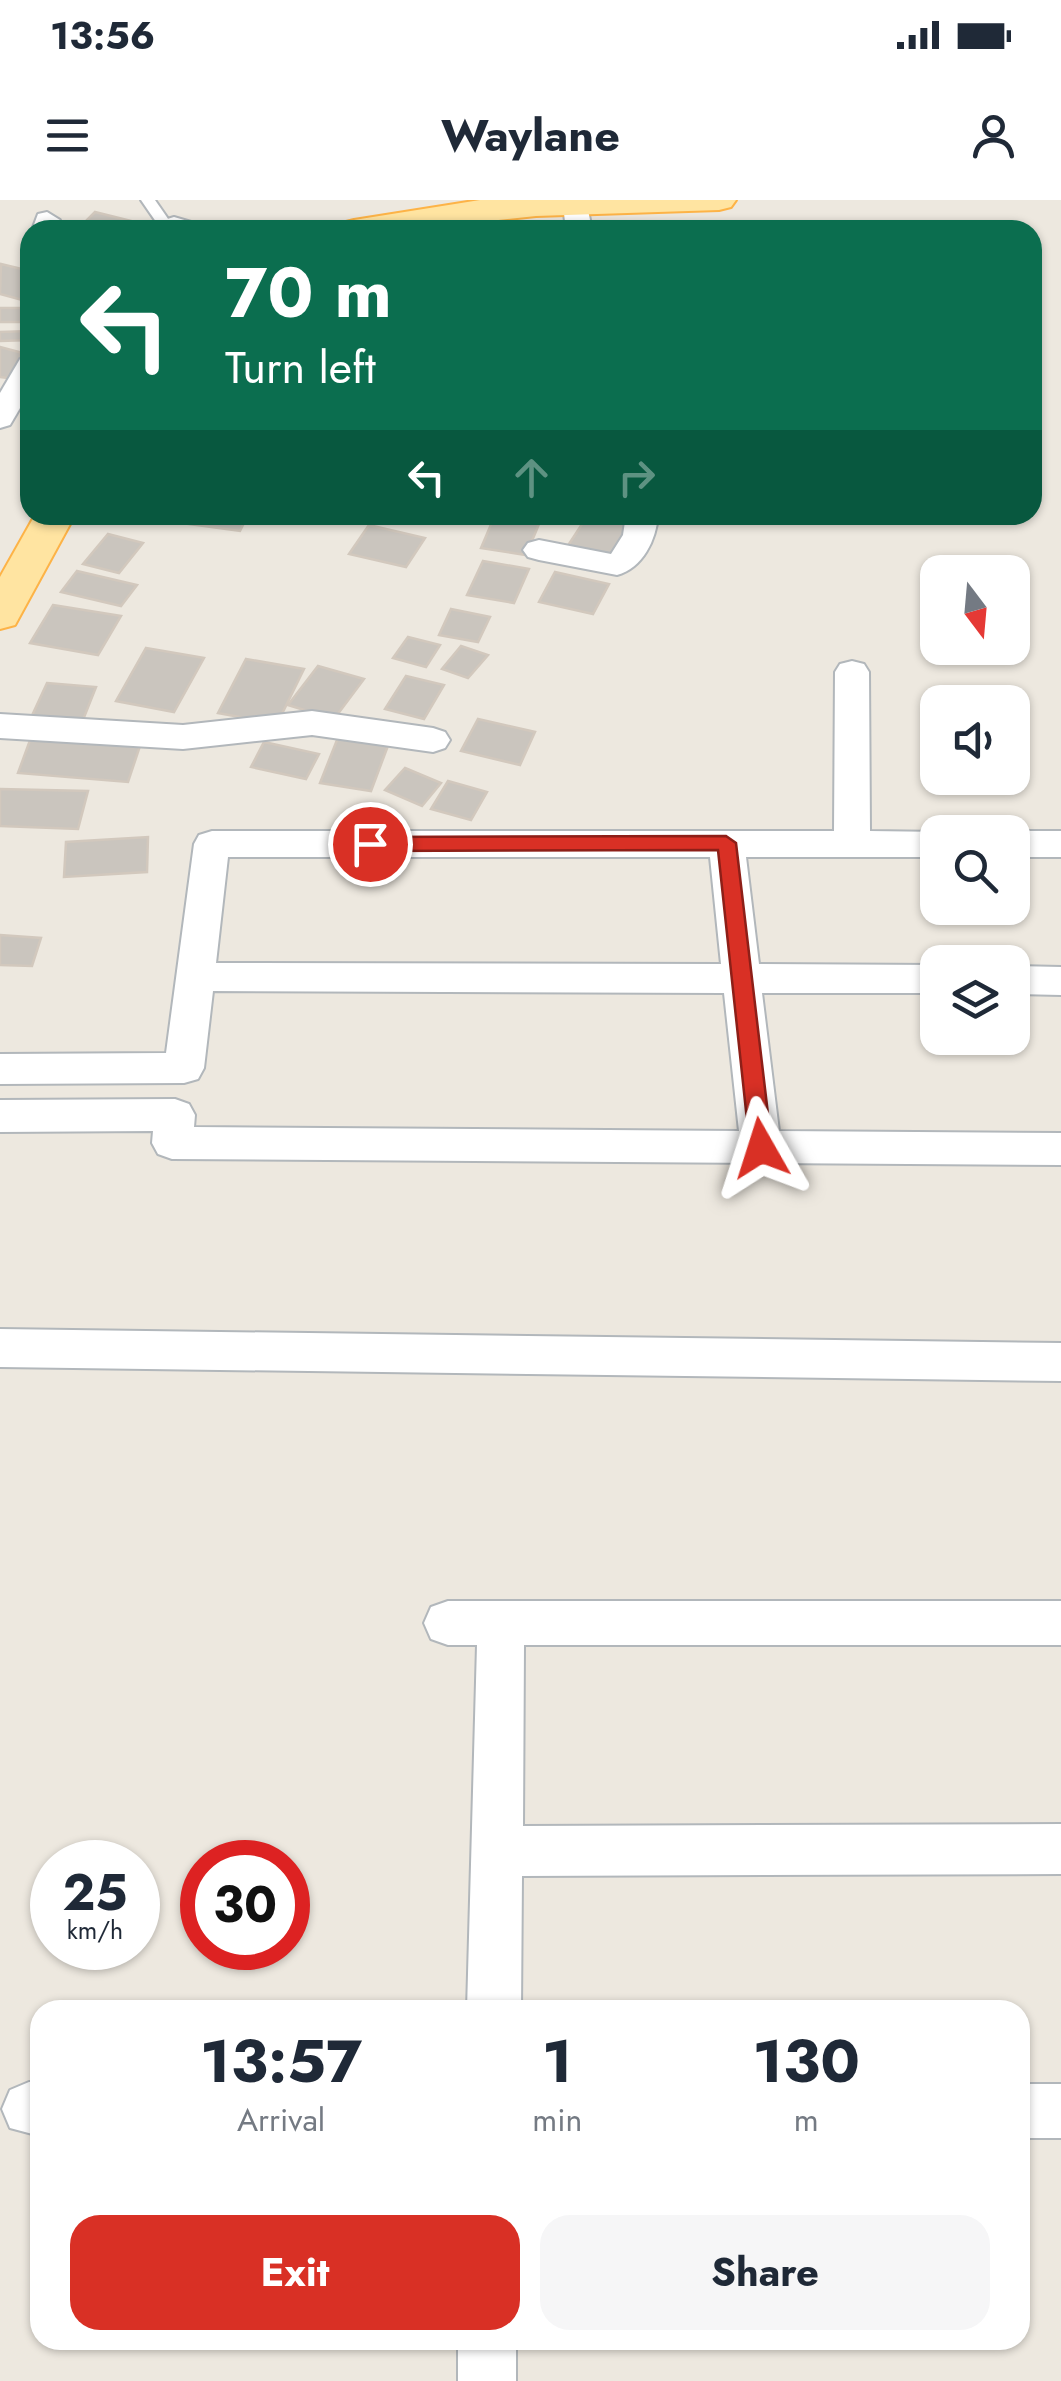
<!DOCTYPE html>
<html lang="en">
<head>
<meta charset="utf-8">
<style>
	:root { --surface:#fff; --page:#f6f6f7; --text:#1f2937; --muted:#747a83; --accent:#d93025 }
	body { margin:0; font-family:Jost,sans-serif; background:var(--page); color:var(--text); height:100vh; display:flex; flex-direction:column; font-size:38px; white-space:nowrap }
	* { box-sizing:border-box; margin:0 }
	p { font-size:32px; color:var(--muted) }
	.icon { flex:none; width:55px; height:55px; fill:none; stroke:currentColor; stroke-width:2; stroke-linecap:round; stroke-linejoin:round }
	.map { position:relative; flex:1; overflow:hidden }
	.drawer { position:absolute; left:30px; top:1800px; width:1000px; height:350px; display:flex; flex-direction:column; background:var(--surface); border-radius:30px; box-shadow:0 2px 8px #0004 }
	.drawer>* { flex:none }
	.top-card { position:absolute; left:20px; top:20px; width:1022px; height:305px; border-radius:30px; box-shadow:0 2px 8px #0004; background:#0b6e4f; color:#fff; overflow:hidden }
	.needle { width:65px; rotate:164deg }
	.buttons { position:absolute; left:920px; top:355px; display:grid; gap:20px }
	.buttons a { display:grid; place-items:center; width:110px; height:110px; border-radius:20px; background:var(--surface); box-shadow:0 2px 8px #0004; font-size:50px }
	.speed { position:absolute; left:30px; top:1640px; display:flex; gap:20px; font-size:50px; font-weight:700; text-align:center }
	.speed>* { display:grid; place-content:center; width:130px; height:130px; border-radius:50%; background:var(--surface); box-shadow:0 2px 8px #0004; line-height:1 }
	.speed small { font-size:25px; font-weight:400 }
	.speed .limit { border:15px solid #d22; background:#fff; color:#111 }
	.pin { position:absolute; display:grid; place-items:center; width:85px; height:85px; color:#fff; margin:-42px; border:5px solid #fff; border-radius:50%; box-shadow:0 2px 10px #0007 }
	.me { position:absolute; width:110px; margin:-55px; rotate:354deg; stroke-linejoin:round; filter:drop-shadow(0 0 8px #0008) }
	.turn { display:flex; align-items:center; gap:35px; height:210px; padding:0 40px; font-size:45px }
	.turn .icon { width:130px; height:130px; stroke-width:2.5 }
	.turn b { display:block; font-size:70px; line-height:85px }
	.lanes { display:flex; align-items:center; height:95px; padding:0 40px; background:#0003; justify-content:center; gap:50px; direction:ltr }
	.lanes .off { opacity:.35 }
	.eta { display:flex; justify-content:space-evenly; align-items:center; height:170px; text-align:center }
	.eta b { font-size:60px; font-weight:700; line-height:70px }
	.action { display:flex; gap:20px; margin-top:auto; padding:20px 40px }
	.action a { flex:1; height:115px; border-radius:30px; background:var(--accent); color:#fff; font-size:40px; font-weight:700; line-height:115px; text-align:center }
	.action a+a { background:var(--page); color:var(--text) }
	.status { display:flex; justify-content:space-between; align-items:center; height:70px; padding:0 50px; background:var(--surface); direction:ltr }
	.status svg { height:28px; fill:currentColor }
	header { display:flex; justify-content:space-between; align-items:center; height:130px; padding:0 40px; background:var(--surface); font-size:45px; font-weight:700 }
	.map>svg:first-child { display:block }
	.building { fill:#cac5be; stroke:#d2c8bd; stroke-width:2.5 }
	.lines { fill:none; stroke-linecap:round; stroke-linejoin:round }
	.service-casing { stroke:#b2b7bb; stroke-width:4 }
	.minor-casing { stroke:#b2b7bb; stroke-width:4 }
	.primary-casing { stroke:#fdb347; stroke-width:4 }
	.service { fill:#fff; fill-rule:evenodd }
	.minor { fill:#fff; fill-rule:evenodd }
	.primary { fill:#ffe4a1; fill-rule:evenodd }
	.route { fill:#d93025; stroke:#8d1f18; stroke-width:2.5 }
</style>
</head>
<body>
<div class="status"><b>13:56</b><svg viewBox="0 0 49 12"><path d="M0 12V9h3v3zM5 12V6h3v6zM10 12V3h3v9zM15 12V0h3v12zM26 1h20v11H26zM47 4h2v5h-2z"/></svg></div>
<header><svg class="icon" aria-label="menu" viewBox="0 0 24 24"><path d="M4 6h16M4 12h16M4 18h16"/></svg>Waylane<svg class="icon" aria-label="person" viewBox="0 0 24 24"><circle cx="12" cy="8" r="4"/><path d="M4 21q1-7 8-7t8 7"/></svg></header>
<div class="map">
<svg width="1061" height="2181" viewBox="0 0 1061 2181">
	<rect width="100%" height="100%" fill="#ede8df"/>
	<g class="building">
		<path d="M95 12 147 25 142 30 78 29Z"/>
		<path d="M1 64 30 71V102L0 94Z"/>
		<rect x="0" y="108" width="30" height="14"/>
		<path d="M30 131V140L0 141V132Z"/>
		<path d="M0 147 30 155 7 178 0 177Z"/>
		<path d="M154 315H248L240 331 152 319Z"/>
		<path d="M495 315 542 317 526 355 481 348Z"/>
		<path d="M588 315H611L636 321 613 359 567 347Z"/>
		<path d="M369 325 425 338 406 367 349 354Z"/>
		<path d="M108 334 143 343 119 373 83 364Z"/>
		<path d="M483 361 529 369 514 403 467 395Z"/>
		<path d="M77 371 137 385 121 406 61 392Z"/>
		<path d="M555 372 609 384 593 414 539 402Z"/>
		<path d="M53 405 121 416 98 455 30 443Z"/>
		<path d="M451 409 490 417 478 442 439 435Z"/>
		<path d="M408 437 440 445 426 467 393 458Z"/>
		<path d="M461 446 488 455 468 478 442 469Z"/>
		<path d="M146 448 204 458 174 512 116 501Z"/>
		<path d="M246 459 304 469 277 524 218 513Z"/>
		<path d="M318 466 364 479 334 519 288 505Z"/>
		<path d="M406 476 444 485 424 519 385 509Z"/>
		<path d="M47 483 96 487 81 525 30 520Z"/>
		<path d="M478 519 535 532 520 565 461 551Z"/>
		<path d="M33 532 142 540 128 582 18 573Z"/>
		<path d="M339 535 389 543 371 591 320 583Z"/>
		<path d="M264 542 319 554 306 579 251 567Z"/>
		<path d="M405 568 441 583 422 606 385 590Z"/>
		<path d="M448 581 487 592 471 620 431 609Z"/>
		<path d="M0 589 88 591 78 629 0 626Z"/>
		<path d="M148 637 147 672 64 677 66 642Z"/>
		<path d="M0 735 41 738 32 766 0 765Z"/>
	</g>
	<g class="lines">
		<defs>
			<path id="service" d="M141 0H155L173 26 171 29H161Z"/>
			<g id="minor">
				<path d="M566 0H586L592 30H566L563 5Z"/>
				<path d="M47 12 60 20 58 30H32L38 14Z"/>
				<path d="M174 17 198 24 201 30H148L151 24Z"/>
				<path d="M30 156V191L10 225 0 228V193L20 159Z"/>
				<path d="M626 315H658C656 340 643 368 617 375L539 360 528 357 523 350 528 343 539 340 611 354 623 335Z"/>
				<path d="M852 461 864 464 869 472 870 631 943 632H938V657H746L759 764 938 765V793H762L779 931 1061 933V965L172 959 158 954 152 943 153 931 0 932V900L175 899 189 904 195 915 194 927 739 931 724 793 213 791 204 868 198 879 184 883 0 884V854L166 853 194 644 199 635 212 631H834L835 472 840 464ZM228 657H710L721 764 216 763Z"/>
				<path d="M312 511 433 528 445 532 450 540 445 548 433 552 312 535 183 549 0 538V514L183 525Z"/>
				<path d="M1012 631H1061V657H1012V632H1007Z"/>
				<path d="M1012 766 1061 767V795L1012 794Z"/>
				<path d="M0 1129 1061 1143V1181L0 1167Z"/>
				<path d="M448 1401H1061V1445H524L523 1626 1061 1624V1674L522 1676 521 1810H467L477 1445H448L431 1439 424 1423 431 1407Z"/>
				<path d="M29 1882H40V1936L10 1928 2 1909 10 1890Z"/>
				<rect x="1020" y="1884" width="41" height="54"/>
				<rect x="458" y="2140" width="58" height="41"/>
			</g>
			<g id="primary">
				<path d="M480 0H736L731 7 719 10 536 16 407 30H337L342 23 354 20Z"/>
				<path d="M35 315H75L15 425 0 429V377Z"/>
			</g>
		</defs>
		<use href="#service" class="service-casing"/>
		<use href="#minor" class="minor-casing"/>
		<use href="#primary" class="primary-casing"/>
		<use href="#service" class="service"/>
		<use href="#minor" class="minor"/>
		<use href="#primary" class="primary"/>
	</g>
	<path class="route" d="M726 636 736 643 772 948 761 956 750 948 718 650 370 651 361 644 370 637Z"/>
</svg>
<div class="buttons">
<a><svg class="needle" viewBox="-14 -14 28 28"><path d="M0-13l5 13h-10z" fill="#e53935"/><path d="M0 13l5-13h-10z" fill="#747a83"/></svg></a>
<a><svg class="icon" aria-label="sound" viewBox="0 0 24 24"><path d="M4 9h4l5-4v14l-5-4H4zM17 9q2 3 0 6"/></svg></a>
<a><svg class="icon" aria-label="search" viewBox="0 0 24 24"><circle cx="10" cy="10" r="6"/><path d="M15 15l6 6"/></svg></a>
<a><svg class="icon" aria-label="layers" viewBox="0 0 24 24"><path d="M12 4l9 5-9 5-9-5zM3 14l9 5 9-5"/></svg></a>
</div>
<div class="speed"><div>25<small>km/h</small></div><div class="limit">30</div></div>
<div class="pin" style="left:370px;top:644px;background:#d93025"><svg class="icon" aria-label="arrive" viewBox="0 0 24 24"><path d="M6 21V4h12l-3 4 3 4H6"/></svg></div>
<svg class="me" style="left:761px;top:948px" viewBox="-20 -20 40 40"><path d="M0-17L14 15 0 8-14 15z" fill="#d93025" stroke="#fff" stroke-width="4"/></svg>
<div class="top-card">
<div class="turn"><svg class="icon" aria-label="left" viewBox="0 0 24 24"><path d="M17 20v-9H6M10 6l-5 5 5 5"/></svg><div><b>70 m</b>Turn left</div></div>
<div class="lanes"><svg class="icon" aria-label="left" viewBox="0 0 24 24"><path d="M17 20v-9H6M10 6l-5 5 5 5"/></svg><svg class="icon off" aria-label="ahead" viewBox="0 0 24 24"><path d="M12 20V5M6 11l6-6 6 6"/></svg><svg class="icon off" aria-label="right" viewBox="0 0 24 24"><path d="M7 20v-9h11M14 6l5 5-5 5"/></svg></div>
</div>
<section class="drawer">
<div class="eta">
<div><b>13:57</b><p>Arrival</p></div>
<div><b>1</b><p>min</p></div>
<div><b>130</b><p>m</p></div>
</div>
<div class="action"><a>Exit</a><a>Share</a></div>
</section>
</div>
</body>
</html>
